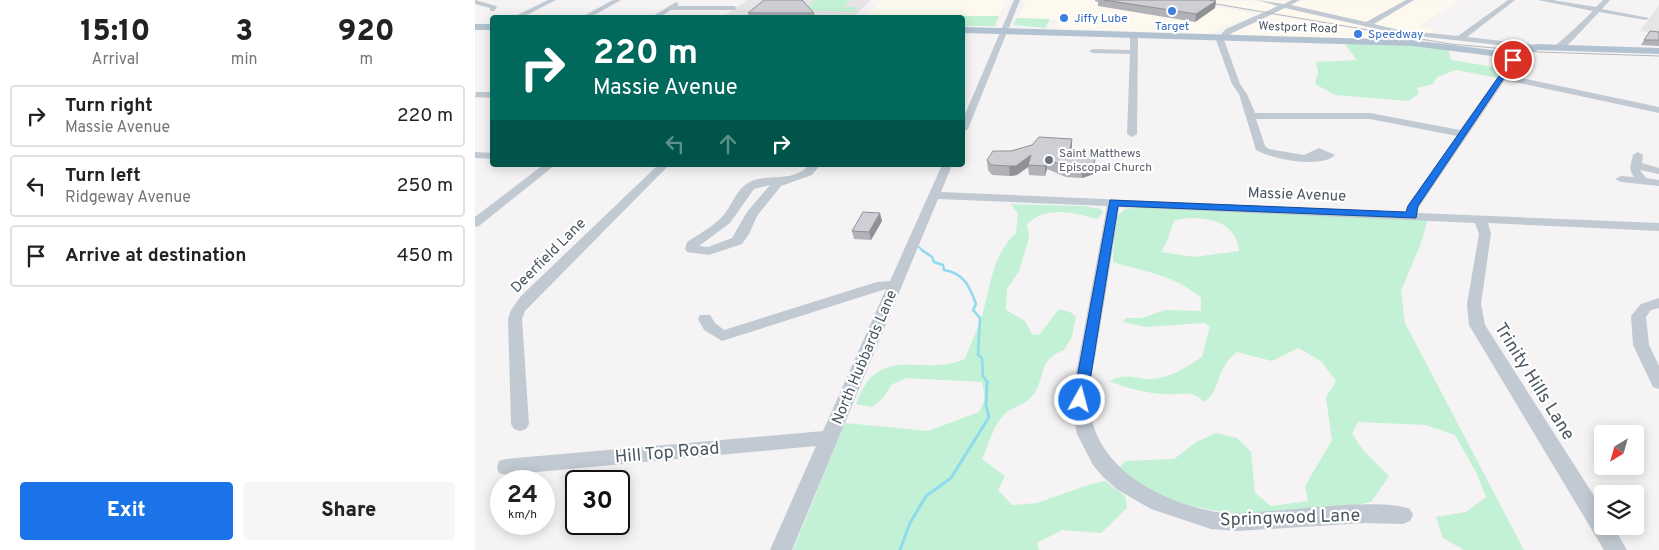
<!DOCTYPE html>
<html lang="en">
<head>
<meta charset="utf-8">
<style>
	:root { --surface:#fff; --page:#f6f6f6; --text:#222; --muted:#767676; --line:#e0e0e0; --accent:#1a73e8 }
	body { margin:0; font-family:Overpass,sans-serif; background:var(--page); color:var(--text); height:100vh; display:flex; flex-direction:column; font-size:19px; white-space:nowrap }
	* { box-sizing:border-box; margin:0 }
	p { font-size:16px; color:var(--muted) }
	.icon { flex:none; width:28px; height:28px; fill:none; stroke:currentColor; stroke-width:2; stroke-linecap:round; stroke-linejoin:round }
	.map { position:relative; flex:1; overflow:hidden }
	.drawer { display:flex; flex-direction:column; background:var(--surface); width:475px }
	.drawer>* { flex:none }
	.top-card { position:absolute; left:15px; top:15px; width:475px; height:152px; border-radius:5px; box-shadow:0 2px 12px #0003; background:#00695c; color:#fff; overflow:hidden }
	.needle { width:32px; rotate:217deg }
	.fabs { position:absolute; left:1119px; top:425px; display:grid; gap:10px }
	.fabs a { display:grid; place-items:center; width:50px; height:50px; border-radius:5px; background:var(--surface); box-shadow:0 2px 12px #0003; font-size:25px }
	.speed { position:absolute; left:15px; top:470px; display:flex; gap:10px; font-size:25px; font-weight:700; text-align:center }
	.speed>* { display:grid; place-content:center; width:65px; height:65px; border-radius:50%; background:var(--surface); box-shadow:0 2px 12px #0003; line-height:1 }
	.speed small { font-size:12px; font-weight:400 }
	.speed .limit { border:2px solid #111; border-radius:8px; background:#fff; color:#111 }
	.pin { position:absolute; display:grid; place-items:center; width:42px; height:42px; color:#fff; margin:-21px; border:2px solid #fff; border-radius:50%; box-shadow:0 1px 5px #0007 }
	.me { position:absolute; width:55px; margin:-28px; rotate:7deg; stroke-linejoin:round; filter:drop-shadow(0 0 4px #0008) }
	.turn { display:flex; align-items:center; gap:18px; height:105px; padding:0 20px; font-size:22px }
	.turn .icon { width:65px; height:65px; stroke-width:2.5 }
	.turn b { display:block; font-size:35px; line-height:42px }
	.lanes { display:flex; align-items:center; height:48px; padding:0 20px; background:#0003; justify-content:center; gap:25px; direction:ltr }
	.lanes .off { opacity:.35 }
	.eta { display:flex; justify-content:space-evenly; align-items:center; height:85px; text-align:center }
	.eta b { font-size:30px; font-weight:800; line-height:35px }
	.primary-button { display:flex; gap:10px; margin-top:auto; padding:10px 20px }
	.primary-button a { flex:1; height:58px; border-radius:5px; background:var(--accent); color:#fff; font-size:20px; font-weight:800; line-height:58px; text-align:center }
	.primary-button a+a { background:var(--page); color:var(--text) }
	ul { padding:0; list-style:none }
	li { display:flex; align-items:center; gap:15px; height:62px; margin:0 10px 8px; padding:0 10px; border:2px solid var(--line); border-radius:5px }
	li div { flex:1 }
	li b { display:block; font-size:19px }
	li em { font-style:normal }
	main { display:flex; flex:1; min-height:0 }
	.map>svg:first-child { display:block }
	.commercial { fill:#fdf9ef }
	.education { fill:#e6e4e5 }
	.green { fill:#c3f1d5; fill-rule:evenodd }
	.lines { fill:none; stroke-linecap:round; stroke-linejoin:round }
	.stream-far2 { stroke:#90daee; stroke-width:2 }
	.stream-far1 { stroke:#90daee; stroke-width:2.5 }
	.stream { stroke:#90daee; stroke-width:3 }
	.minor { fill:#c1cad2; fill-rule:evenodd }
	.major { fill:#b3c2d1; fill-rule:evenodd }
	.rail { stroke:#b5b8bd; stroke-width:1 }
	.wall { fill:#b0b2b7 }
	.shaded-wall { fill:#909195 }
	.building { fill:#cdcfd5; stroke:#909195 }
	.route { fill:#1a73e8; stroke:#114b97 }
	.shop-dot { fill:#3f7fe0; stroke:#fff; stroke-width:2 }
	.worship-dot { fill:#6b7280; stroke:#fff; stroke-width:2 }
	.labels { text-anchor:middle; stroke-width:4.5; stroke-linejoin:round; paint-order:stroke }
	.far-shop-label { font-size:12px; fill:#366cbe; stroke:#fff; text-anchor:start }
	.far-street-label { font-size:12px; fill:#4a5661; stroke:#fff }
	.far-worship-label { font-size:12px; fill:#5b616d; stroke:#fff; text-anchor:start }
	.street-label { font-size:15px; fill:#4a5661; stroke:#fff }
	.near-street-label { font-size:18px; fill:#4a5661; stroke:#fff }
</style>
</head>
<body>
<main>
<section class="drawer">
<div class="eta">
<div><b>15:10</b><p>Arrival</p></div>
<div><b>3</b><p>min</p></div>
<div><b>920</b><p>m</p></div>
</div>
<ul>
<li><svg class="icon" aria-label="right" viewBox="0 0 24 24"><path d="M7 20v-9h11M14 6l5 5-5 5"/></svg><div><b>Turn right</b><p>Massie Avenue</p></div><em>220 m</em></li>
<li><svg class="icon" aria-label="left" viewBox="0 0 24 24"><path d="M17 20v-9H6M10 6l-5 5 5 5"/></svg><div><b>Turn left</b><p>Ridgeway Avenue</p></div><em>250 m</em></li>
<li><svg class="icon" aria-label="arrive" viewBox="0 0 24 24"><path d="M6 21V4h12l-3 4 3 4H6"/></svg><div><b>Arrive at destination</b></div><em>450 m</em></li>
</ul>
<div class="primary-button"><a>Exit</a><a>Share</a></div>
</section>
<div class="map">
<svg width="1184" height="550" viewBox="0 0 1184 550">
	<rect width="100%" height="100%" fill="#f5f3f3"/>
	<g class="commercial">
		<path d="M406 0H532L524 16 391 17Z"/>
		<path d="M551 0H706L781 14 733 34 584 28 580 19 544 18Z"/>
		<path d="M986 0 943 26 959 30 949 39 729 1Z"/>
		<path d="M796 15 910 35 918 42 758 35 757 33Z"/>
	</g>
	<g class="education">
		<path d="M272 0H396L378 17 246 18Z"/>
		<path d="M1184 5V34L1165 31Z"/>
	</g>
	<g class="green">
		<path d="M339 0H375L368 7H383L378 12 329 10Z"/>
		<path d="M487 16H524L520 25 524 26H488V18L485 17Z"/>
		<path d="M542 18 572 19 575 20 570 28 538 25Z"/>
		<path d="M869 43 973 48 976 60 1030 69 1023 78 981 70 962 77 958 84 942 88 944 94 933 101 860 95 840 84 843 72 841 62 882 60Z"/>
		<path d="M536 204 608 206 626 209 628 213 622 219C597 213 573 205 552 224L554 238 544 271 532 289 531 310 550 321 557 334 564 335 584 309 597 313 601 317 597 337 589 350C563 360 572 372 560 392 552 406 536 406 527 417 518 427 513 447 507 459L530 476 523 490 537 505 562 503 613 485 630 481 650 496 652 508 626 533 587 530 562 543 564 550H318L370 423 453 431 504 412 510 399 507 382 431 378 416 385 409 397 397 407 381 404C403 341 446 378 490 359 496 342 505 325 509 308 517 279 518 255 541 233L543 214Z"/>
		<path d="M669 207 953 219 946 243 926 291 930 323 1049 550H989L968 538 961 517 991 512 1011 497 1001 472 980 435 951 425 883 422 877 434 889 451 914 476 896 502C826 517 766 522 696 500 678 494 660 480 642 471L650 461 699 459 721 442 741 433 762 438 776 452 780 493 796 506 833 501 830 486 857 440 851 397 861 381 846 361 823 348 797 361 762 352C740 369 747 388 730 402 712 388 709 396 689 394 670 393 651 388 634 381 654 372 657 379 676 379 696 378 712 367 727 357L735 326 729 323 671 327 648 322 651 318H667L690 310 726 311V298C701 275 669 272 638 262L640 218 650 209ZM714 218C738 218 761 223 764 251L719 257 686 252C693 243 694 231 700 220Z"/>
	</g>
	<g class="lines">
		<path class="stream-far2" d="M444 247 448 251"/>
		<path class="stream-far1" d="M447 250 457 257 459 262 468 265 469 270C489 273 495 287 501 304L498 310 505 318 503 355 507 358 508 376 513 383"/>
		<path class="stream" d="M425 550 435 523 451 496 476 478 514 417 511 405 512 382"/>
		<g class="minor">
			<path d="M0 0 21 6 22 7 19 11H15V8L0 4Z"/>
			<path d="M73 0H81L46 18H36Z"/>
			<path d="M138 0H146L114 18H105Z"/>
			<path d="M539 0H545L493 129 488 132V119Z"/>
			<path d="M782 0 809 4 817 0H825L816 5 891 22 931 0H939L899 24 924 30 983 36 1033 0H1040L992 37 1061 45 1065 47 1061 49 924 34 810 8 757 33 749 40 765 84 772 94 780 113H895L985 130 1039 54H1042L1046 56 1033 75 1184 107V113L1030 80 942 210 943 213 1184 223V231L1013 223 1016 234 1006 304 1010 325 1128 510V526H1138L1152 550H1129L994 325 992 304 1004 234 1000 223 644 207C637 253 630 299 622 345 620 362 613 383 614 401 617 465 679 499 736 511 755 515 776 512 796 511 829 509 907 498 935 509L938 515 935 521 928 524 890 523 763 531 736 529 676 509 643 490 628 477 618 465 602 434 596 400 632 206 463 199 317 550H295L341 446 31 475 24 473 22 467 24 461 31 459 348 431 411 289 247 341 229 330 223 319 225 315H235L240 323 249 330 402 282 415 281 467 165H477L466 192 931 212 932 206 982 136 895 119H781L790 146 794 149 829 155 844 148 860 155C846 169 797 159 781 150L764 94 757 84 741 40 751 29 803 6Z"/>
			<path d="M1063 0H1077L1121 7 1128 0H1135L1127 9 1174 18 1171 20 1124 12 1094 44 1082 50 1078 48C1091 36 1105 24 1118 11Z"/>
			<path d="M201 2 204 4 202 6H259L262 8 259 10H196L184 18H175Z"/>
			<path d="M659 33 663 35 662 134 657 137 652 134 655 54 618 53 614 51 618 49 655 50V35Z"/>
			<path d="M1 92H18V98L0 97Z"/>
			<path d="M0 152 18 153V159L0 158Z"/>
			<path d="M1163 152 1168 155 1167 163 1184 168V174L1165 170 1171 178 1184 180V186L1146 182 1140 179 1146 176 1159 177C1153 168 1156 165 1158 155Z"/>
			<path d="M68 165H80L4 226 0 227V217Z"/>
			<path d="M183 165H194L50 311 47 319 54 424 51 429 45 431 39 429 36 424 33 319 36 310 46 296Z"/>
			<path d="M334 165H345L337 175 306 186 282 216 274 234 267 244 234 255 212 252 210 249 212 242C224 234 237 227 247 217 256 207 261 190 273 183 292 172 317 184 334 165ZM295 185 272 212 257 238 233 247 224 246 255 223 279 189Z"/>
			<path d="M1184 298V308L1176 310 1171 317 1174 345 1184 366V389L1178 387 1158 345 1156 316 1166 304Z"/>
		</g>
		<g class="major">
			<rect x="0" y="24" width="18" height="6"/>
			<path d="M488 27 937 40 1041 53 1061 44 1184 48V54L1063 50 1042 59 937 46 488 33Z"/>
		</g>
		<path class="rail" d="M718 0 975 44 1064 52 1184 56"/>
	</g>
	<g class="wall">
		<path d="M620 0H734L741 1 740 8 720 22 623 6V2L620 1Z"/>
		<path d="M273 13H339L340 18H274Z"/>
		<path d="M1184 32V46L1166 45 1169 40Z"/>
		<path d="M597 139V150L620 160 619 174 607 178 591 177 572 169 570 176 554 175 553 167 542 175 535 176 517 175 513 170 512 160 536 151Z"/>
		<path d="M407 221 396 240 379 239 377 231Z"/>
	</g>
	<g class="shaded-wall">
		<path d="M741 1 740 8 720 22 721 14Z"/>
		<path d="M597 139V148L595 160V150Z"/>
		<path d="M621 151 619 174 607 178V168Z"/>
		<path d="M556 155 553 167 542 175 535 176 534 166Z"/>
		<path d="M572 159V169L570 176V166Z"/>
		<path d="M405 213 407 221 396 240 394 232Z"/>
	</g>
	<g class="building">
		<path d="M289 0H327L339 13H273Z"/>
		<path d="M629 0H734L741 1 721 14Z"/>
		<path d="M1175 31 1184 32V40H1169Z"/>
		<path d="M564 137 597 139 595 150 621 151 619 164 607 168 591 167 572 159 570 166 553 165 556 155 541 166H534L516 165 512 160 518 151H536L557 145Z"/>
		<path d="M388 212 405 213 394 232 377 231Z"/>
	</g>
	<path class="route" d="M1036 59 1041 60 943 206 941 218 643 206 612 400 610 404H600L598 400 635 200 931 212 933 206Z"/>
	<g class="shop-dot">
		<circle cx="697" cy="11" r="5"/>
		<circle cx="589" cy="18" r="5"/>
		<circle cx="883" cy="34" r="5"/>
	</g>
	<circle class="worship-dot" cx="574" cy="160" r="5"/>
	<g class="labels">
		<g class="far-shop-label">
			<text x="599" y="22">Jiffy Lube</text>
			<text x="697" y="30" text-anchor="middle">Target</text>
			<text x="893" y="38">Speedway</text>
		</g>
		<g class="far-street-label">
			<text transform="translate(823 27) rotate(2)" y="4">Westport Road</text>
		</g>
		<g class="far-worship-label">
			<text x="584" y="157">Saint Matthews<tspan x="584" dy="14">Episcopal Church</tspan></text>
		</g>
		<g class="street-label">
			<text transform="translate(822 194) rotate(2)" y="5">Massie Avenue</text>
			<text transform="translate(73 255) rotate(-45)" y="5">Deerfield Lane</text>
			<text transform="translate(389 357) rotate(-67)" y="5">North Hubbards Lane</text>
		</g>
		<g class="near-street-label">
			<text transform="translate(1060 381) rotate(58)" y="6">Trinity Hills Lane</text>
			<text transform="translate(192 452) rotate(-5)" y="6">Hill Top Road</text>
			<text transform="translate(815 517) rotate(-2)" y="6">Springwood Lane</text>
		</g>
	</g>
</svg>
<div class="fabs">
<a><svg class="needle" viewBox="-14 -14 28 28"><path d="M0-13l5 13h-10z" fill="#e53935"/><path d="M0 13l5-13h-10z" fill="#767676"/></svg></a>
<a><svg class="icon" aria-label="layers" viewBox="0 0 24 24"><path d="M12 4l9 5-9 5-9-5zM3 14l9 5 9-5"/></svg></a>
</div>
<div class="speed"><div>24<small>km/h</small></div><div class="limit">30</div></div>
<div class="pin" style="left:1038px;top:60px;background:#d93025"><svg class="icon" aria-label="arrive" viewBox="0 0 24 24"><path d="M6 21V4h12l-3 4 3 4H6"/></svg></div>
<svg class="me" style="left:605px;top:400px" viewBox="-20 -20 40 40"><circle r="17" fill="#1a73e8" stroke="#fff" stroke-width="3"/><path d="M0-11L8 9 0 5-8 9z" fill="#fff"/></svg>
<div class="top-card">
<div class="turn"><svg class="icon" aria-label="right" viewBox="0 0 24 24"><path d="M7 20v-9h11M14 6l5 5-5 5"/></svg><div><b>220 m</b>Massie Avenue</div></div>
<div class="lanes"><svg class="icon off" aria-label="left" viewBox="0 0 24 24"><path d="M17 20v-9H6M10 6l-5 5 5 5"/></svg><svg class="icon off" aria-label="ahead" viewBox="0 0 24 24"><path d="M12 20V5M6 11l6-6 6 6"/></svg><svg class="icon" aria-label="right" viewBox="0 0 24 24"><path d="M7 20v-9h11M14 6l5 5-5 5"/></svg></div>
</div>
</div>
</main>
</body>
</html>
